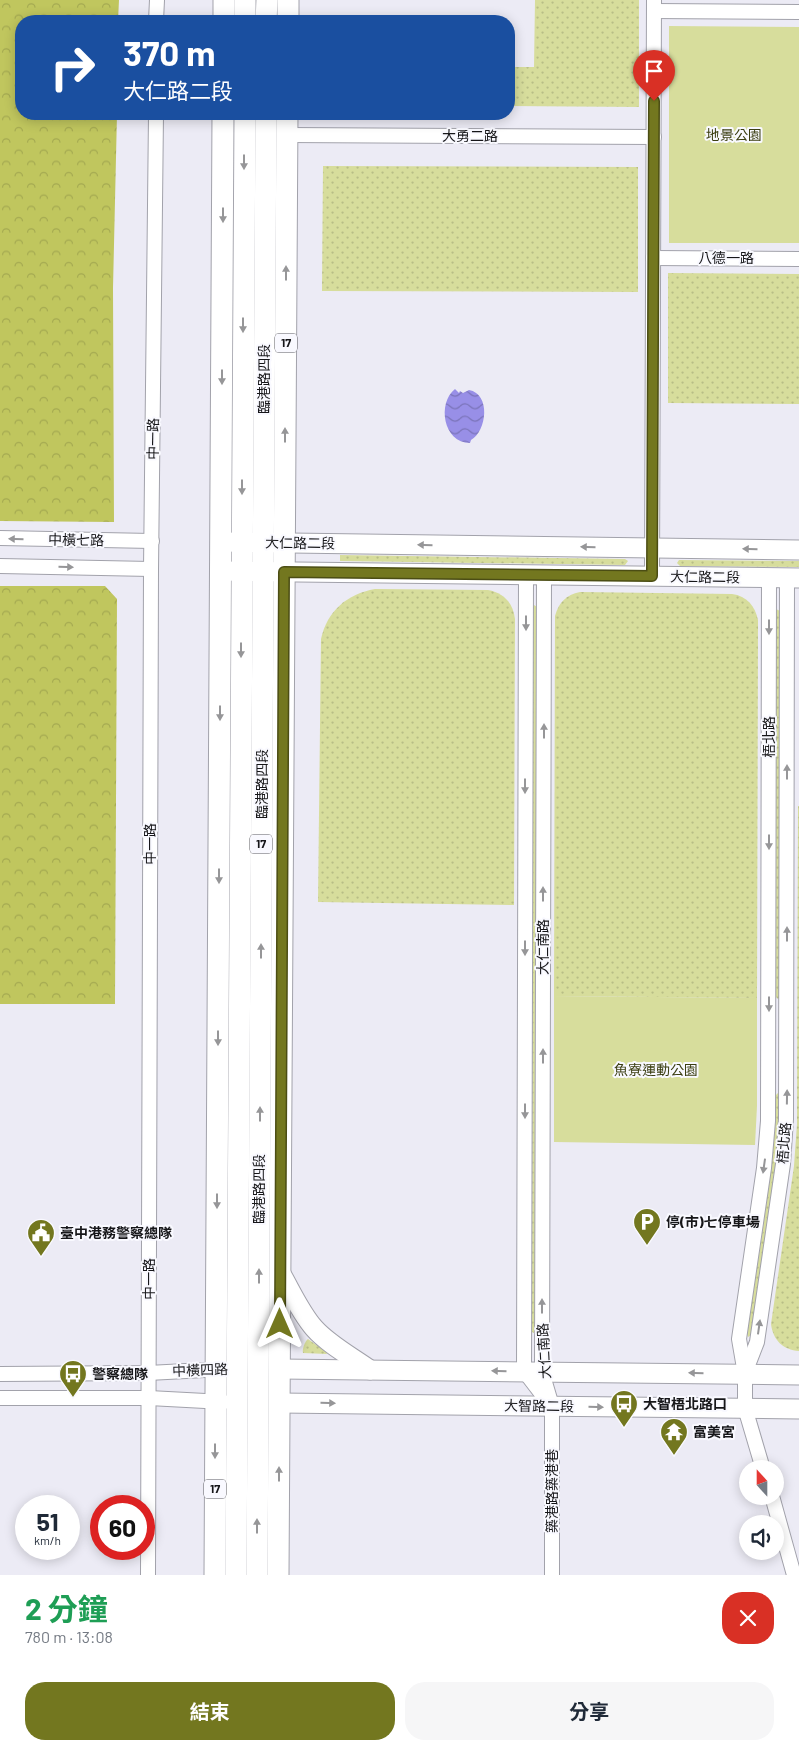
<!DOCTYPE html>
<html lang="zh-TW">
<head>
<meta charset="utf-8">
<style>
	:root { --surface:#fff; --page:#f6f6f7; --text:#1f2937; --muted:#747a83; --accent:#73771f }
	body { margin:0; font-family:Barlow,"Noto Sans TC",sans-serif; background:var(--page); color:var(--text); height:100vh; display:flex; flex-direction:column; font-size:19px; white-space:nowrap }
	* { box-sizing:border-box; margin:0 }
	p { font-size:16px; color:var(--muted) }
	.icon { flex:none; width:28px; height:28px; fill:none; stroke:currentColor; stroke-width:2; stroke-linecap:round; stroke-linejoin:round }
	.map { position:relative; height:1575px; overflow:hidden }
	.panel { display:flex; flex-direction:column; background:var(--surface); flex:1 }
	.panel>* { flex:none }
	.top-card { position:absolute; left:15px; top:15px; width:500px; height:105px; border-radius:20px; box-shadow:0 2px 12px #0003; background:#1a4fa0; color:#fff; overflow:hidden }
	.needle { width:32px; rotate:339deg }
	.fabs { position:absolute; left:739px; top:1460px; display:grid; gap:10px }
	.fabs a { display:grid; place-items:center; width:45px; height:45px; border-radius:50%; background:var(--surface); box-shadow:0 2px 12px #0003; font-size:25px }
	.speed { position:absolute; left:15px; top:1495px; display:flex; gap:10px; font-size:25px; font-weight:700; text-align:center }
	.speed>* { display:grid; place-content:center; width:65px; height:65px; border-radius:50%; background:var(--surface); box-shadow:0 2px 12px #0003; line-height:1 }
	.speed small { font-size:12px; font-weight:400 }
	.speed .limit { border:8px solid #d22; background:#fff; color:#111 }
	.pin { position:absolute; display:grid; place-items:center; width:42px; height:42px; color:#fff; margin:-51px -21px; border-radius:50% 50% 50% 0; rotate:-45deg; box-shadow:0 0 5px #0007 }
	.pin .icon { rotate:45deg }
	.me { position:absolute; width:55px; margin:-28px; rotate:0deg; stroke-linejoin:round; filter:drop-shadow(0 0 4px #0008) }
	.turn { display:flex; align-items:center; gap:18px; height:105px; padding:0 25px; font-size:22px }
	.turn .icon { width:65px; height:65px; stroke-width:2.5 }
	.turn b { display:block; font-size:35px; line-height:42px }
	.round { display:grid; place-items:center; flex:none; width:52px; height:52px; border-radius:20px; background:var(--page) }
	.head { display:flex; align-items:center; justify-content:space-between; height:85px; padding:0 25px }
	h1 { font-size:30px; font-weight:700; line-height:38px; color:#1e9e55 }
	.action { display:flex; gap:10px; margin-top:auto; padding:10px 25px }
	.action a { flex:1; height:58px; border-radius:20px; background:var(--accent); color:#fff; font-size:20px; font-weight:700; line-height:58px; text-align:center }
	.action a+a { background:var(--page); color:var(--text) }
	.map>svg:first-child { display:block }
	.grass { fill:url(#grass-dots) }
	.forest { fill:url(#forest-crowns) }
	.park { fill:#d7dd9c }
	.water { fill:url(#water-waves) }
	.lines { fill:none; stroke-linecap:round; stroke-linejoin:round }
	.street-casing { stroke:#a2a2ab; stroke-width:16 }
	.secondary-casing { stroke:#a2a2ab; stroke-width:21 }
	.primary-casing { stroke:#a2a2ab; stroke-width:23 }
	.street { stroke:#fff; stroke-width:14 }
	.secondary { stroke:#fff; stroke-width:19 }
	.primary { stroke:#fff; stroke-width:21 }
	.oneway { fill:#969698 }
	.route-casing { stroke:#4b4d14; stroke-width:12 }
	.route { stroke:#73771f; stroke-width:9 }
	.labels { text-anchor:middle; stroke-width:4; stroke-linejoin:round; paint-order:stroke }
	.shield { fill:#f9f9ff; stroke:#5a5a5e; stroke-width:1 }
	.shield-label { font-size:12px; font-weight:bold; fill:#161619 }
	.park-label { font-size:14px; fill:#3b3e12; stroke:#f9f9ff }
	.street-label { font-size:14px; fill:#161619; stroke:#f9f9ff }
	.poi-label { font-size:14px; font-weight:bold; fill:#161619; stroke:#f9f9ff; text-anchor:start }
</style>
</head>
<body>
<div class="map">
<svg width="799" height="1575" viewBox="0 0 799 1575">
	<defs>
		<pattern id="grass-dots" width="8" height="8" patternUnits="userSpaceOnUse" patternTransform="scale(1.25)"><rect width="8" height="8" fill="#d7dd9c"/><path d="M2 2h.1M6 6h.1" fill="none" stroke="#b8bd86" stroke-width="1.8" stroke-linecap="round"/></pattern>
		<pattern id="forest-crowns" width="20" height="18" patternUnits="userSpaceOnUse" patternTransform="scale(1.25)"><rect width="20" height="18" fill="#c0c65e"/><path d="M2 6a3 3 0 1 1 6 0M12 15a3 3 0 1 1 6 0" fill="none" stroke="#a4a951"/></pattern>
		<pattern id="water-waves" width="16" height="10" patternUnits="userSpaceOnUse" patternTransform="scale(1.25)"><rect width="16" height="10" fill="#988fe7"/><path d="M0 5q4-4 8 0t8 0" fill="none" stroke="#7b74ba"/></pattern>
	</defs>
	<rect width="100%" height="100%" fill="#ecebf5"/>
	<g class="grass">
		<path d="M535 0H639V107L509 106V67H534Z"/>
		<path d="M323 166 638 167V292L322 291Z"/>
		<path d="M668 273 799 274V404L668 403Z"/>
		<path d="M340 555 625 559 628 561 625 565 340 561Z"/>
		<path d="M679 560 799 561V567L680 566 677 563Z"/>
		<path d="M375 589 488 590C504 593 513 603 515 619L514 905 318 902 321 639C327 611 347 594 375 589Z"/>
		<path d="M580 592 732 594C747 596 755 606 758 620L757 998 554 996 555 616C559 602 566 595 580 592Z"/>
		<path d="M534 605 537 607 535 1331 534 1333 532 1332 533 607Z"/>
		<path d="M776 609 780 611V997L778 999 776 997Z"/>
		<path d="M798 806H799V1351C783 1350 773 1340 771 1324L794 1166 797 1124Z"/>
		<path d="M778 1093 780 1095 776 1160 751 1335 748 1337 747 1334C758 1255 774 1175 776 1095Z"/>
		<path d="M308 1339 326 1352 327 1354 303 1353C302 1349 305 1341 308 1339Z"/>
	</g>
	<g class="forest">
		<path d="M0 0H119L118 21H21V114H117L113 288 114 522 0 521Z"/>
		<path d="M0 586H105L117 599 115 1004H0Z"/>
	</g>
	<g class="park">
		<path d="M669 26 799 27V243H669Z"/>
		<path d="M554 996 757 998V1106L755 1145 554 1142Z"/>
	</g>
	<path class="water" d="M455 389 459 393 460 391 463 393 469 390C491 394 487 431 471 440L470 443C443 443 437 403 455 389Z"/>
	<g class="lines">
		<defs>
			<g id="street">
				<path d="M654 11 799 12"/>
				<path d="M156 21 157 0"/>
				<path d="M287 135 654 137"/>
				<path d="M653 258 799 259"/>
				<path d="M0 538 152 541"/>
				<path d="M0 566 151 569"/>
				<path d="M526 575 524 1371 547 1401"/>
				<path d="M544 575 542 1372 552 1406V1575"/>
				<path d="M652 576 654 0"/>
				<path d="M745 1373 757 1342 783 1164 786 1119 787 578"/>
				<path d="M0 1374 148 1373 224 1369"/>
				<path d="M0 1398H149L224 1402"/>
				<path d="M763 1469 745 1408V1374L739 1339 764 1168 768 1121 769 578"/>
				<path d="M772 1496 794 1575"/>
				<path d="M148 1575 151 569 156 114"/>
			</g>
			<g id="secondary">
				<path d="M221 542 799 550"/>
				<path d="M221 571 799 578"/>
				<path d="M280 1272C291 1291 300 1312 314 1328 329 1345 352 1357 370 1370"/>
				<path d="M280 1369 799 1375"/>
				<path d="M280 1403 799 1409"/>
			</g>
			<g id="primary">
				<path d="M224 21V0"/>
				<path d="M245 21V0"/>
				<path d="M266 21 267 0"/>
				<path d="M288 21V0"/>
				<path d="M215 1575 223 114"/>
				<path d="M236 1575 245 114"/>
				<path d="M257 1575 266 114"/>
				<path d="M278 1575 287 114"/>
			</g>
		</defs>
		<use href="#street" class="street-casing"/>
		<use href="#secondary" class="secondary-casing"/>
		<use href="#primary" class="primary-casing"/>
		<use href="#street" class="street"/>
		<use href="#secondary" class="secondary"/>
		<use href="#primary" class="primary"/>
	</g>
	<defs><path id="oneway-solid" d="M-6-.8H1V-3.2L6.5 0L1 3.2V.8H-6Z" transform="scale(1.25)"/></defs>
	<g class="oneway">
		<use href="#oneway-solid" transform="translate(244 162) rotate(90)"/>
		<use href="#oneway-solid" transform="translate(223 215) rotate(90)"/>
		<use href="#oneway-solid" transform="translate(286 273) rotate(-90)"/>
		<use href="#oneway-solid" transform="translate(243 325) rotate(90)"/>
		<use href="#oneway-solid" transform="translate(222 377) rotate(90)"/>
		<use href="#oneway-solid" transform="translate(285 435) rotate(-90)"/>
		<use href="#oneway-solid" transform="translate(242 487) rotate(90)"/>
		<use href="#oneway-solid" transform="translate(16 539) rotate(-179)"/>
		<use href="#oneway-solid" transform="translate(425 545) rotate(-179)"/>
		<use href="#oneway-solid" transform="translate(588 547) rotate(-179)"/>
		<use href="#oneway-solid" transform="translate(750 549) rotate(-179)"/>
		<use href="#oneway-solid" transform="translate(66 567) rotate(1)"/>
		<use href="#oneway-solid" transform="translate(526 623) rotate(90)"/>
		<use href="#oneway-solid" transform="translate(769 627) rotate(90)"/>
		<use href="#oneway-solid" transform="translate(241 650) rotate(90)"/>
		<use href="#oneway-solid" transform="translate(220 713) rotate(90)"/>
		<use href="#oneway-solid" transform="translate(544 731) rotate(-90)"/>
		<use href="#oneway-solid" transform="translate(787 772) rotate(-90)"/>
		<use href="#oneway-solid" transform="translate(525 786) rotate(90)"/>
		<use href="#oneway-solid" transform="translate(769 842) rotate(90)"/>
		<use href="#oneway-solid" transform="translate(219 876) rotate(90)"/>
		<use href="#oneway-solid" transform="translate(543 894) rotate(-90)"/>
		<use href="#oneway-solid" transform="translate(787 934) rotate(-90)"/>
		<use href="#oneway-solid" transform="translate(525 948) rotate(90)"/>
		<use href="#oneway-solid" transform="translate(261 951) rotate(-90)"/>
		<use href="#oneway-solid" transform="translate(769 1004) rotate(90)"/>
		<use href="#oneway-solid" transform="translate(218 1038) rotate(90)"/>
		<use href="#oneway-solid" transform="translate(543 1056) rotate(-90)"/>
		<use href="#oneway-solid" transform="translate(787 1097) rotate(-89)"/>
		<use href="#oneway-solid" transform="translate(525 1111) rotate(90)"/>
		<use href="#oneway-solid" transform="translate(260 1114) rotate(-90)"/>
		<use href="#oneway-solid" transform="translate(764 1166) rotate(98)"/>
		<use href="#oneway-solid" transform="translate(217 1201) rotate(90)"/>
		<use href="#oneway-solid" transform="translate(259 1276) rotate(-90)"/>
		<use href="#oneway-solid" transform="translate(542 1306) rotate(-90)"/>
		<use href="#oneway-solid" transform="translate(759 1327) rotate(-82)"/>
		<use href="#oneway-solid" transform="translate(499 1371) rotate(-179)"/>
		<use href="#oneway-solid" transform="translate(696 1373) rotate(-179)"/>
		<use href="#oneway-solid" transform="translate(328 1403) rotate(1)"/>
		<use href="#oneway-solid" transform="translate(596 1407) rotate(1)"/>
		<use href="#oneway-solid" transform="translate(215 1451) rotate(90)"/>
		<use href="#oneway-solid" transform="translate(279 1474) rotate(-90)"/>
		<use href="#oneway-solid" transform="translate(257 1526) rotate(-90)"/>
	</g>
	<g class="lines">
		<defs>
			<path id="route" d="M280 1324 284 572 652 576 654 101"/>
		</defs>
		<use href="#route" class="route-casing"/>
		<use href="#route" class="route"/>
	</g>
	<defs>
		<symbol id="parking-pin" viewBox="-11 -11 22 30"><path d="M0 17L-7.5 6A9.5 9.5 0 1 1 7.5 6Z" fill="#73771f" stroke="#f9f9ff"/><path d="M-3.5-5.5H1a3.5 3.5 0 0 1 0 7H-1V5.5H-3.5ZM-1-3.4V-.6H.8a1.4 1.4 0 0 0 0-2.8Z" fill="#fff"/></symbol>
		<symbol id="civic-pin" viewBox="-11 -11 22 30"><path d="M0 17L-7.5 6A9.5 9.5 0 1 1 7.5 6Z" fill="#73771f" stroke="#f9f9ff"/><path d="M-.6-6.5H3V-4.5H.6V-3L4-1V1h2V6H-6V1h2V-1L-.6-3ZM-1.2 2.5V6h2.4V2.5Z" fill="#fff"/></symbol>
		<symbol id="bus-pin" viewBox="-11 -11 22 30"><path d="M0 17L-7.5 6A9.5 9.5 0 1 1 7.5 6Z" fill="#73771f" stroke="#f9f9ff"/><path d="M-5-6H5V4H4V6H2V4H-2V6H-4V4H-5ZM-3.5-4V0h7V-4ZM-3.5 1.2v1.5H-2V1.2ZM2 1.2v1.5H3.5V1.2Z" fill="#fff"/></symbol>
		<symbol id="temple-pin" viewBox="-11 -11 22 30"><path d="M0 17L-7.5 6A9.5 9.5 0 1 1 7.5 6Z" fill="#73771f" stroke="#f9f9ff"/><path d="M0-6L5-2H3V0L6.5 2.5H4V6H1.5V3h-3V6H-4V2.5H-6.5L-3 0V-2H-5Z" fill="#fff"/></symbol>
	</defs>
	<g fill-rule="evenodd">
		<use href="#parking-pin" x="631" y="1206" width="32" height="43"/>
		<use href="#civic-pin" x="25" y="1217" width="32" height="43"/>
		<use href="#bus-pin" x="57" y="1358" width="32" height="43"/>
		<use href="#bus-pin" x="608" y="1388" width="32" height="43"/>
		<use href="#temple-pin" x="658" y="1416" width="32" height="43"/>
	</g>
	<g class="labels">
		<g class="shield">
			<rect x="275" y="333.5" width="22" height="19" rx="4"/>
			<rect x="250" y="834.5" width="22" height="19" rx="4"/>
			<rect x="204" y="1479.5" width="22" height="19" rx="4"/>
		</g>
		<g class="shield-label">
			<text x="286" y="347">17</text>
			<text x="261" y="848">17</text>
			<text x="215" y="1493">17</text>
		</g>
		<g class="park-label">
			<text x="734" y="140">地景公園</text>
			<text x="656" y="1075">魚寮運動公園</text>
		</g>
		<g class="street-label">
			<text x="470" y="141">大勇二路</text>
			<text x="726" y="263">八德一路</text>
			<text transform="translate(264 379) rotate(-90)" y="5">臨港路四段</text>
			<text transform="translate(153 439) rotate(-89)" y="5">中一路</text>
			<text transform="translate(76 540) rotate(1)" y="5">中橫七路</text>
			<text transform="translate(300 543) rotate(1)" y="5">大仁路二段</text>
			<text transform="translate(705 577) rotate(1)" y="5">大仁路二段</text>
			<text transform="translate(769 737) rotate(-90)" y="5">梧北路</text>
			<text transform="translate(262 784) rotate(-90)" y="5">臨港路四段</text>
			<text transform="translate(150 844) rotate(-90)" y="5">中一路</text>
			<text transform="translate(543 947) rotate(-90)" y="5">大仁南路</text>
			<text transform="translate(784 1143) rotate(-85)" y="5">梧北路</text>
			<text transform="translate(259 1189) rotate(-90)" y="5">臨港路四段</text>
			<text transform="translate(149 1279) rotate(-90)" y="5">中一路</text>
			<text transform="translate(544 1351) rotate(-93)" y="5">大仁南路</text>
			<text transform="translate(200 1370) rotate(-2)" y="5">中橫四路</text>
			<text transform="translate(539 1406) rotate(1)" y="5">大智路二段</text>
			<text transform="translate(552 1491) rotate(-90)" y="5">築港路築港巷</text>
		</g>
		<g class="poi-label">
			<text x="666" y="1227">停(市)七停車場</text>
			<text x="60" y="1238">臺中港務警察總隊</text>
			<text x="92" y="1379">警察總隊</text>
			<text x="643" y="1409">大智梧北路口</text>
			<text x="693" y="1437">富美宮</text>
		</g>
	</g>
</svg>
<div class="fabs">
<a><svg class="needle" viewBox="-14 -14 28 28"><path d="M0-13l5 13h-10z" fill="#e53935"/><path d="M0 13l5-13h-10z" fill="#747a83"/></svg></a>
<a><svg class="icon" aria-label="sound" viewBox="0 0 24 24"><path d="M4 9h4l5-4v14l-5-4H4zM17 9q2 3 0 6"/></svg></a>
</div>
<div class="speed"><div>51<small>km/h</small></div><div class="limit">60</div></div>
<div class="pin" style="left:654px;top:101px;background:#d93025"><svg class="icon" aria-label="arrive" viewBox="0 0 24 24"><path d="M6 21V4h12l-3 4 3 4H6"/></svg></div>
<svg class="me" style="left:280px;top:1324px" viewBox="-20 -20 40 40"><path d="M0-17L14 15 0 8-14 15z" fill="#73771f" stroke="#fff" stroke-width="4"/></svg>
<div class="top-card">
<div class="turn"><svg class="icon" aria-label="right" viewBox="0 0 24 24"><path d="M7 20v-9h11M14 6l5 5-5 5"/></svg><div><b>370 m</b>大仁路二段</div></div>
</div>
</div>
<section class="panel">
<div class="head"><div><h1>2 分鐘</h1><p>780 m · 13:08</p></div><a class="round" style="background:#d93025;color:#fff"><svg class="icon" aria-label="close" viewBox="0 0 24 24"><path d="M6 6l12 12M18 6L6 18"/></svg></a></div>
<div class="action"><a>結束</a><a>分享</a></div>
</section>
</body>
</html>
